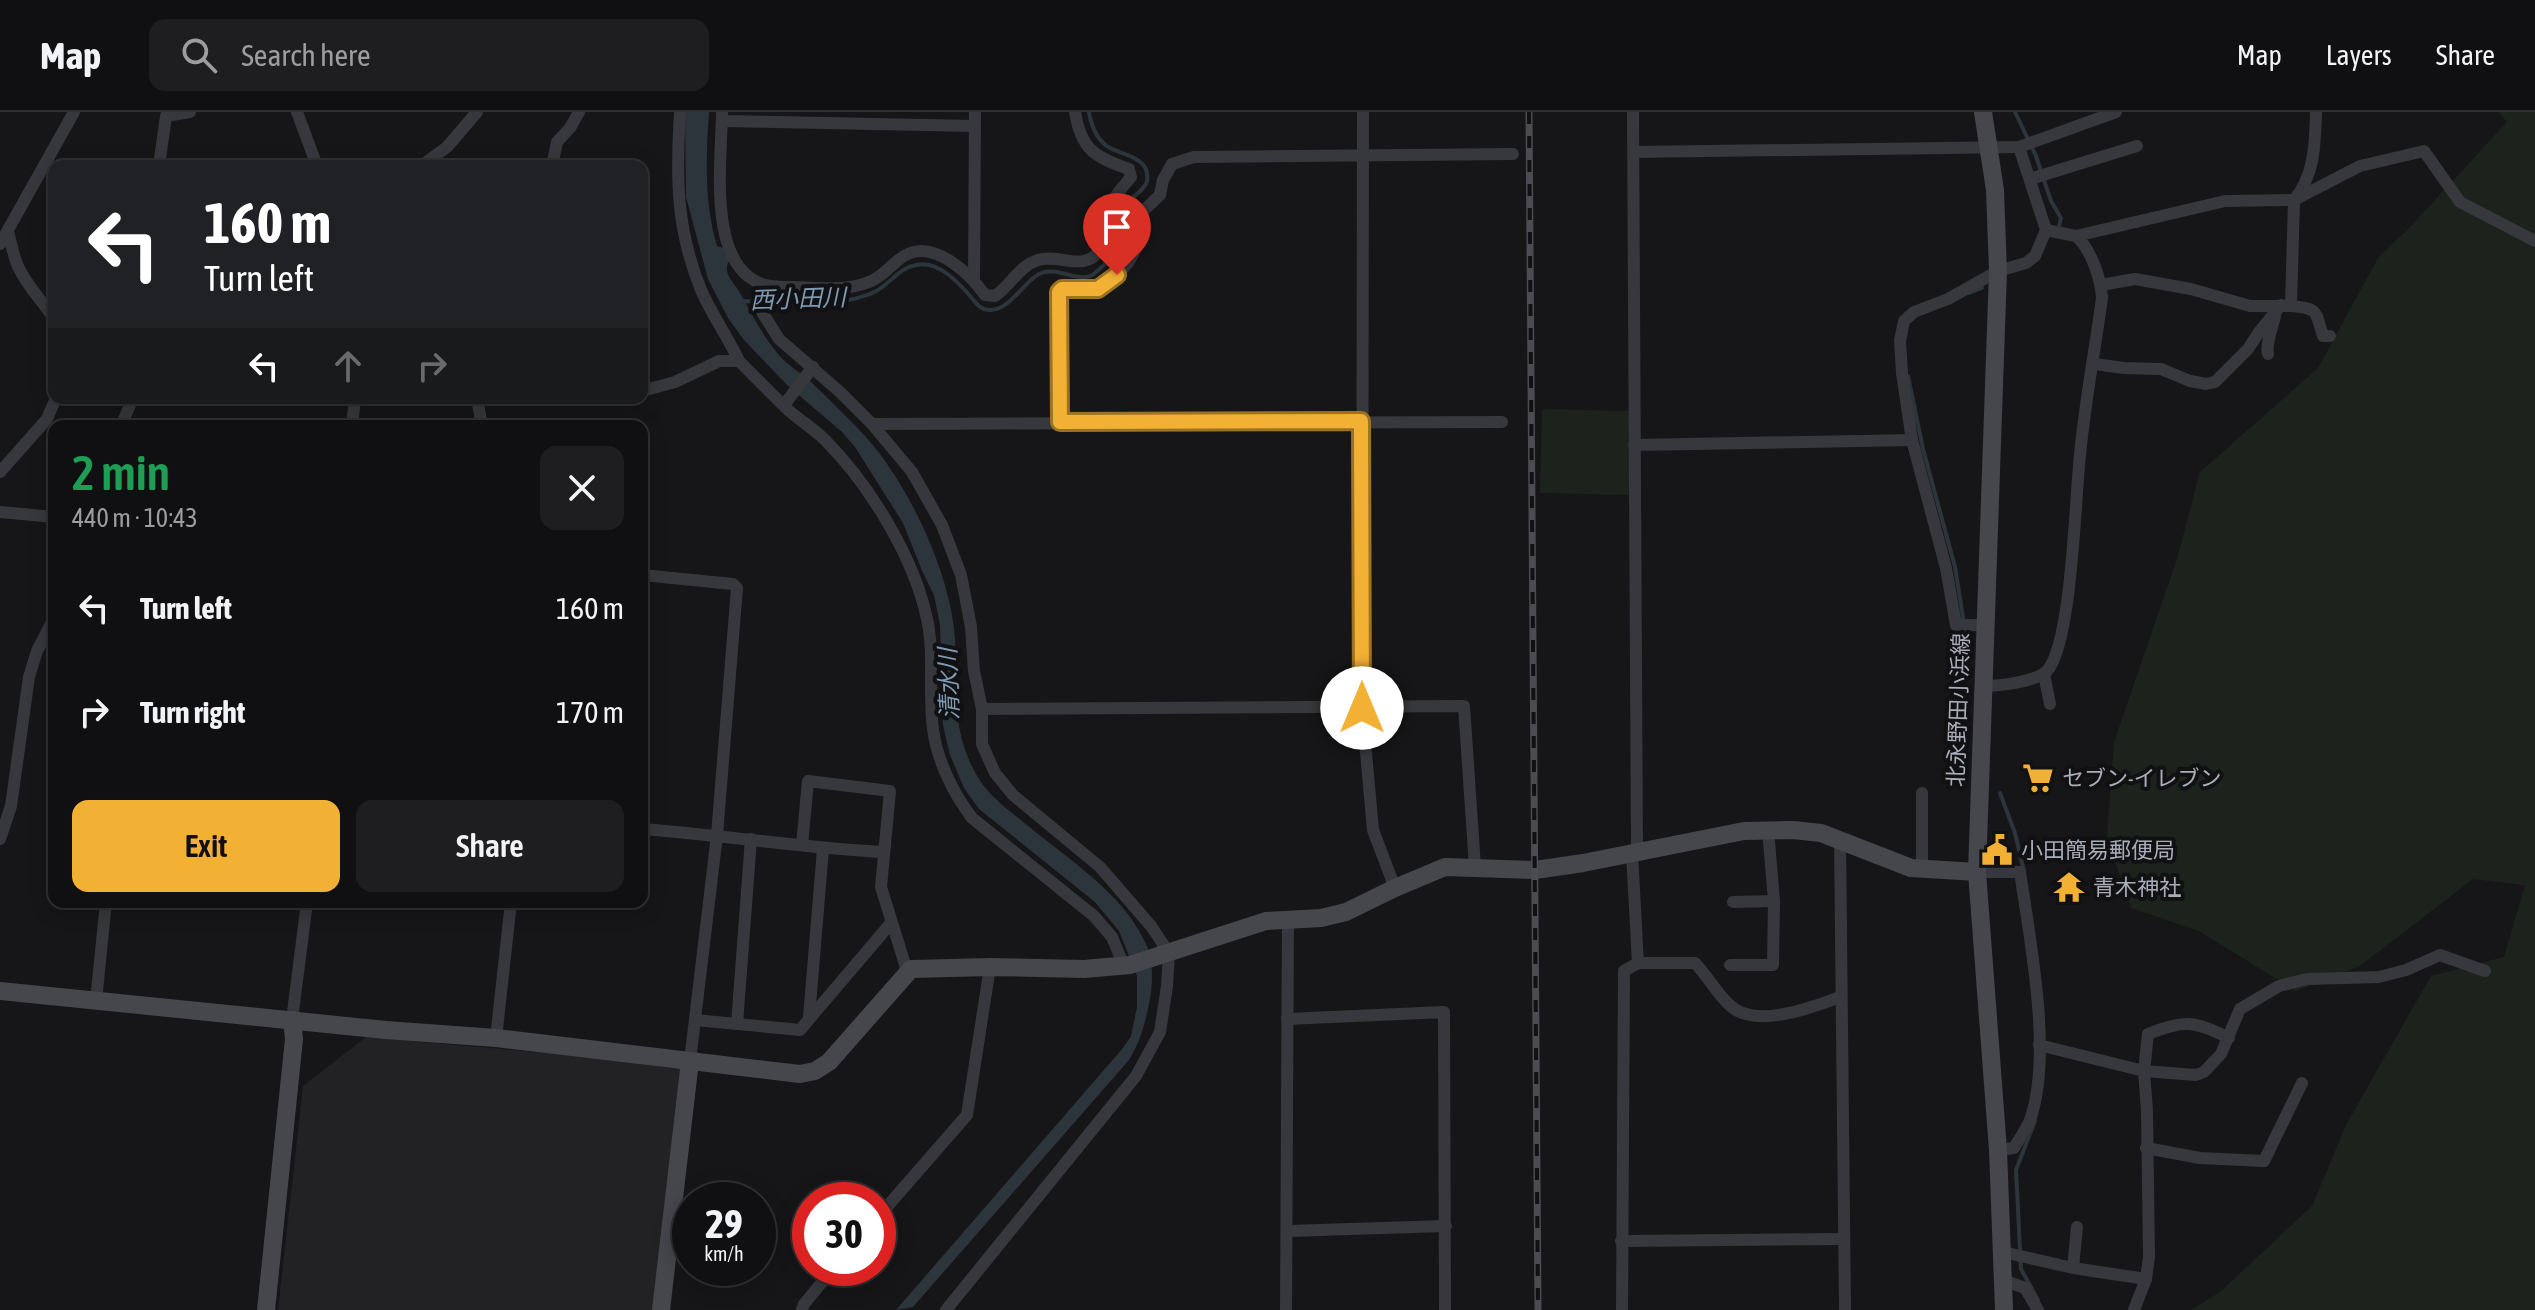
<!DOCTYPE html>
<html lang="en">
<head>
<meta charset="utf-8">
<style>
	:root { --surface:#101012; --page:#1e1e20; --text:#f1f3f6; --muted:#9c9d9f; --line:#303032; --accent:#f2b134 }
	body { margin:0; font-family:"Asap Condensed","Noto Sans JP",sans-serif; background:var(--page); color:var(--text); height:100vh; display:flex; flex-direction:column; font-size:30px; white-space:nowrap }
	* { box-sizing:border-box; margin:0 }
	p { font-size:26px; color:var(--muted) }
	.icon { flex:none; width:44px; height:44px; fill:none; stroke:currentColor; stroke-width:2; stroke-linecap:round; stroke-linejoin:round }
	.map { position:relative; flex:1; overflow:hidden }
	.sheet { position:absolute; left:48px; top:308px; width:600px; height:488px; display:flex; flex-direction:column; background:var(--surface); border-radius:16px; box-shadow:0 4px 20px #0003,0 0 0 2px var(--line) }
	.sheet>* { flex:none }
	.guide { position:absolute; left:48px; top:48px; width:600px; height:244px; border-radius:16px; box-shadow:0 4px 20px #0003,0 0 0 2px var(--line); background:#202124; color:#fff; overflow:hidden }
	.speed { position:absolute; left:672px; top:1070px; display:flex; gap:16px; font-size:40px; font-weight:700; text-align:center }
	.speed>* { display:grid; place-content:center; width:104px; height:104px; border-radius:50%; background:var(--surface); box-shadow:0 4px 20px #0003,0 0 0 2px var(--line); line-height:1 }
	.speed small { font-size:20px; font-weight:400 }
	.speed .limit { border:12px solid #d22; background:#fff; color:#111 }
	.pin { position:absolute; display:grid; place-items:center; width:68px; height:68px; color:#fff; margin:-82px -34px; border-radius:50% 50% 50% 0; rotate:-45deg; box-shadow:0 0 8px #0007 }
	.pin .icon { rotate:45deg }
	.me { position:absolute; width:88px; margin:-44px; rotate:0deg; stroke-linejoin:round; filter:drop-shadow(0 0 6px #0008) }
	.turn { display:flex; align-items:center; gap:28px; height:168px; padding:0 24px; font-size:36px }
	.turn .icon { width:104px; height:104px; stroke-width:2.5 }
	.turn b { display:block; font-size:56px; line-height:68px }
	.lanes { display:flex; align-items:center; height:76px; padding:0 24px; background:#0003; justify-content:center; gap:40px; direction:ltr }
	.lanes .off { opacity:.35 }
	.round { display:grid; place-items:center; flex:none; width:84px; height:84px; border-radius:16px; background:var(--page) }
	.overview { display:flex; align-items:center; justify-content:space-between; height:136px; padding:0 24px }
	h1 { font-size:48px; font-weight:600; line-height:60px; color:#1e9e55 }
	.primary-button { display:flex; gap:16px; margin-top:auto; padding:16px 24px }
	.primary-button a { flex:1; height:92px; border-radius:16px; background:var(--accent); color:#111; font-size:32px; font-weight:600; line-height:92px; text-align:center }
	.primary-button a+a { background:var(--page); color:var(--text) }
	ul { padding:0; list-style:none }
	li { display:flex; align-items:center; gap:24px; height:104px; padding:0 24px }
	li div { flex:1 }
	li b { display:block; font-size:30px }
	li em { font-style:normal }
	header { display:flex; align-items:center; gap:48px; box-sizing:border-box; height:112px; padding:0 40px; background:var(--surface); border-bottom:2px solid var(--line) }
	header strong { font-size:38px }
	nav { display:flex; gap:44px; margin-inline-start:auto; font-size:28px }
	.search { width:560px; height:72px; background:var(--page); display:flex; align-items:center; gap:20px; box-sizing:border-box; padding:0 28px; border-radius:16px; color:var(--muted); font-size:30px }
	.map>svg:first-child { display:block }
	.built { fill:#222225 }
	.green { fill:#1c231d }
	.water { fill:#2c353c }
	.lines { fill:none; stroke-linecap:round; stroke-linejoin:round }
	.stream { stroke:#2c353c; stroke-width:4 }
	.street { stroke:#37383d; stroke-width:12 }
	.secondary { stroke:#45474d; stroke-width:18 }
	.rail-casing { stroke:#4a4c52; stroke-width:7 }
	.rail { stroke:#111113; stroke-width:4; stroke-dasharray:12; stroke-linecap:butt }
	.route-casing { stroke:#9d7322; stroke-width:20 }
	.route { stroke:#f2b134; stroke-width:14 }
	.labels { text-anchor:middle; stroke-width:8; stroke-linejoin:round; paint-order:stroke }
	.street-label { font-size:22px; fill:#a8adb8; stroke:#111113 }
	.poi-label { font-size:22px; fill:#a8adb8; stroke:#111113; text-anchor:start }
	.water-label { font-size:24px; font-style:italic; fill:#7f9bb3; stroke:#111113 }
</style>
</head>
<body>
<header>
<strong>Map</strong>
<div class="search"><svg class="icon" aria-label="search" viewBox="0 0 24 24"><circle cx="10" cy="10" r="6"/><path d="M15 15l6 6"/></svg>Search here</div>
<nav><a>Map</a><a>Layers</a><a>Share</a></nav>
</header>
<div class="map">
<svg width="2535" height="1198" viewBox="0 0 2535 1198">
	<rect width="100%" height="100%" fill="#161618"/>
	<path class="built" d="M366 925 681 953 657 1198H278L303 974Z"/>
	<g class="green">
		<path d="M2499 0H2535V1198H2191L2220 1180 2312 1094 2346 1013 2431 864 2504 845 2525 773 2473 767 2360 854 2296 879 2199 819 2131 796 2107 726 2114 630 2177 447 2200 360 2318 256 2378 146 2413 112 2507 10Z"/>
		<path d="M1542 297 1631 299 1629 383 1540 381Z"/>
	</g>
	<path class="water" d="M685 0H709C706 46 704 90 717 134L723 136 729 149C722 162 734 170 740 181 752 202 762 223 778 242 787 253 800 260 810 269 829 287 848 306 866 325 909 373 951 462 955 527 958 579 950 620 979 667 991 686 1011 700 1027 713 1069 748 1123 781 1146 832 1154 849 1153 874 1149 892 1145 912 1140 930 1129 948L913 1195 896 1198 1123 936 1131 924 1137 895V864L1119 819 1095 790 979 697 964 676 950 643 943 613 940 513 934 483 923 461 903 411 855 335 842 320 787 273 744 228 728 206 708 167 686 85Z"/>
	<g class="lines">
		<g class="stream">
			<path d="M2015 0 2036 44 2051 89 2061 106 2059 114"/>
			<path d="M1969 181 1982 176"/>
			<path d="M743 189C784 191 831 197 870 182 888 176 897 156 916 153 938 148 958 170 971 185 975 190 979 196 984 197 1007 204 1022 171 1039 162 1057 152 1082 175 1096 160 1103 154 1113 146 1117 138 1124 126 1117 109 1123 96 1127 86 1144 81 1147 69 1151 46 1124 43 1110 36 1097 29 1091 13 1089 0"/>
			<path d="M1908 264 1923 337 1955 455 1966 524 1965 547 1958 604 1965 645"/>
			<path d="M2000 681 2015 721 2024 759"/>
			<path d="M2035 1009 2016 1058 2021 1157 2038 1188"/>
		</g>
		<g class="street">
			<path d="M297 0 317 54"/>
			<path d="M680 0C676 65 676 116 701 178 712 203 728 225 739 249"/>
			<path d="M722 0C722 45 705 158 766 173 775 175 787 175 796 175 820 176 847 179 869 170 883 165 891 152 904 144 933 126 969 161 985 183L995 184C1011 173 1019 154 1038 148 1061 141 1083 162 1101 137 1108 126 1104 113 1107 101 1111 87 1123 75 1131 65L1129 57C1094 45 1081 37 1075 0"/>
			<path d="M1363 0 1362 596 1373 718 1395 776"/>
			<path d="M1633 0 1637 741"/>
			<path d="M722 9 975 14"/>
			<path d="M1634 40 2019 35 2116 0"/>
			<path d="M159 54 166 4 190 0"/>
			<path d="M421 54 447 35 477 0"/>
			<path d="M552 54 557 30 570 16 579 0"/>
			<path d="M2030 67 2137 34"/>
			<path d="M2046 118 2076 124 2225 89 2294 88 2360 54 2424 39 2460 90 2535 129"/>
			<path d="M8 120C11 130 13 142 17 152 25 172 42 188 54 207"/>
			<path d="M0 132 74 0"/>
			<path d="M974 168 975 0"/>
			<path d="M763 173 762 200 779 227 840 280 872 312 912 360 942 413 961 463 971 515 974 559 982 597V632L995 661 1013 683 1100 755 1151 814 1169 841 1167 874 1160 920 1136 964 946 1198"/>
			<path d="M2101 173 2135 167 2191 177 2250 194H2291L2294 88C2315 63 2315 31 2316 0"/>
			<path d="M2291 194C2319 196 2315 199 2323 224H2330"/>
			<path d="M2268 242C2265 229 2275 212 2276 197"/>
			<path d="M2094 252 2124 256 2161 257 2190 269 2206 272 2215 270 2248 237 2259 220 2281 193"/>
			<path d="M642 279 675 270 719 249H739C755 265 771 281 787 297 799 308 813 316 825 328 869 372 914 445 927 507 935 542 928 581 933 617 937 648 953 681 972 706L1094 804 1112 825 1124 854"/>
			<path d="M477 286 482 314"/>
			<path d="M784 293 813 255"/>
			<path d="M1060 310 1059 180 1062 177H1098L1117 163 1128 151 1137 135 1138 110 1141 101 1160 83 1163 68 1172 52 1194 45 1513 42"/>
			<path d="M872 312 1502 310"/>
			<path d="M121 314 133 286"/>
			<path d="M352 314 355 286"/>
			<path d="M1634 333 1912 328"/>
			<path d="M0 360 47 307 56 286"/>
			<path d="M0 400 54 405"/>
			<path d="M642 463 733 472 737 476 717 723 690 949"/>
			<path d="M1985 513H1956L1946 456 1912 328 1902 261 1900 229 1904 209 1914 200 1948 187 1998 159 2026 151 2035 144 2046 118 2019 35"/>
			<path d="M2044 562 2050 592"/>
			<path d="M1983 574C1998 574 2036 570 2047 559 2072 531 2075 387 2080 343 2085 290 2095 238 2102 186 2101 167 2091 137 2076 124"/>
			<path d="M982 597 1464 594 1475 755"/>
			<path d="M1922 681V758"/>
			<path d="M642 717C723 723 803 736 883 740"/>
			<path d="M0 727 11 694 29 565 37 539 54 506"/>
			<path d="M1840 727 1845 1198"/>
			<path d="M802 733 808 669 890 679 881 775 907 859"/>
			<path d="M1632 741 1638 851"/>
			<path d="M1977 760H2020C2030 828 2053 944 2030 1008 2026 1018 2019 1027 2014 1036L1998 1038"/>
			<path d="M1733 790 1774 789"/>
			<path d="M1730 853H1773L1774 789 1768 717"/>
			<path d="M96 889 106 790"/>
			<path d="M809 905 823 737"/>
			<path d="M1287 907 1444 900 1445 1198"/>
			<path d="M292 908 307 790"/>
			<path d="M695 908 800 918 891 811"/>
			<path d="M737 912 751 727"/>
			<path d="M496 926 511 790"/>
			<path d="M2229 926C2195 909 2184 907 2148 922L2144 959 2196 963 2204 960 2221 942 2240 897 2279 874 2307 867 2379 865 2406 858 2440 843 2485 859"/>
			<path d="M2039 933 2144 959 2147 999 2149 1145 2146 1167 2134 1198"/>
			<path d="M2146 1036 2200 1046 2264 1049 2302 971"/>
			<path d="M878 1105 967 1003 990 855"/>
			<path d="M1288 1119 1446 1114"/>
			<path d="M1621 1129 1844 1127"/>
			<path d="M2003 1140 2073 1156 2146 1167"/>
			<path d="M2073 1156 2077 1115"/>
			<path d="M2003 1168 2025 1176 2038 1198"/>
			<path d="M802 1198 804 1192 834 1156"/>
			<path d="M1286 1198 1288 807"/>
			<path d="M1622 1198 1624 859 1638 851H1695C1708 864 1721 889 1736 898 1763 914 1813 895 1840 885"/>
		</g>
		<g class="secondary">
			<path d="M1983 0 1995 78 1998 159 1977 760 1998 1038 2004 1198"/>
			<path d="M0 879 386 918 496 926 800 962 815 959 829 950 911 857 990 855 1084 857 1130 853 1266 809 1321 806 1346 800 1395 776 1445 755 1535 758 1583 751 1744 719 1793 718 1821 721 1911 756 1977 760"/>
			<path d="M266 1198 294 927 292 908"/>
			<path d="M661 1198 690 949"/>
		</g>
		<defs>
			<path id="rail" d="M1529 0 1538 1198"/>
		</defs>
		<use href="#rail" class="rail-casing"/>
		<use href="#rail" class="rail"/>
	</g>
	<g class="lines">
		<defs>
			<path id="route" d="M1117 163 1098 177H1062L1059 180 1060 310 1361 309 1362 596"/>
		</defs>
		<use href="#route" class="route-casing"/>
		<use href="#route" class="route"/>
	</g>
	<defs>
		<symbol id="supermarket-bare" viewBox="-9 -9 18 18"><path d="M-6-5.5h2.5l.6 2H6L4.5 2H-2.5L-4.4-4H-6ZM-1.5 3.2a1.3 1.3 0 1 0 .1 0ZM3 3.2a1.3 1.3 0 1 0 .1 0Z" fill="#f2b134" stroke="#111113" stroke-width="2.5" paint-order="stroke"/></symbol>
		<symbol id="civic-bare" viewBox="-9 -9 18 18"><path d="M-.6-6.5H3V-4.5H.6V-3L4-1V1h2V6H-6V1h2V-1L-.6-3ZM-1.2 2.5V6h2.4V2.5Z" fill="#f2b134" stroke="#111113" stroke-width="2.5" paint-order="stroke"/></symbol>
		<symbol id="temple-bare" viewBox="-9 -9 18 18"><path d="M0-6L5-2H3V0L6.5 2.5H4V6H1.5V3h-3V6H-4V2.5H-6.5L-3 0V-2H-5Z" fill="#f2b134" stroke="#111113" stroke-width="2.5" paint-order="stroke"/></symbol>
	</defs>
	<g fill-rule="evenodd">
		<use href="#supermarket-bare" x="2016" y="644" width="44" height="44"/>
		<use href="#civic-bare" x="1975" y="716" width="44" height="44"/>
		<use href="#temple-bare" x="2047" y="753" width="44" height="44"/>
	</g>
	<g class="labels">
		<g class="street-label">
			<text transform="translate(1958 598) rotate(-88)" y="8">北永野田小浜線</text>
		</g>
		<g class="poi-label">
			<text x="2062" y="674">セブン-イレブン</text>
			<text x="2021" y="746">小田簡易郵便局</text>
			<text x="2093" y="783">青木神社</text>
		</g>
		<g class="water-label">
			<text transform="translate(798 187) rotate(-2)" y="8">西小田川</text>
			<text transform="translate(949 572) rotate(-92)" y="8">清水川</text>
		</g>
	</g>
</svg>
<div class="speed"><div>29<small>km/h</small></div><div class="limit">30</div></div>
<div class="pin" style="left:1117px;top:163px;background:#d93025"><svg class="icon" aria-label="arrive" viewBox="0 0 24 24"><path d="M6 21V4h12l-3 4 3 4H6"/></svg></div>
<svg class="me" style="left:1362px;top:596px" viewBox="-20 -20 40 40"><circle r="19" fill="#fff"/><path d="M0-13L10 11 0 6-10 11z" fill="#f2b134"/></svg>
<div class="guide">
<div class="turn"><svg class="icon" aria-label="left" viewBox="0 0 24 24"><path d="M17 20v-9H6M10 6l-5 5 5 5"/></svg><div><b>160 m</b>Turn left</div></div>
<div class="lanes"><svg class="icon" aria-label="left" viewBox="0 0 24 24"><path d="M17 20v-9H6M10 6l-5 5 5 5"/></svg><svg class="icon off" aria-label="ahead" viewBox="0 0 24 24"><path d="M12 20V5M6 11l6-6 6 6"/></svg><svg class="icon off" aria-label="right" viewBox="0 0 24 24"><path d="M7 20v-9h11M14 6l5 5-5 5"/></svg></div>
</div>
<section class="sheet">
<div class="overview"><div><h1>2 min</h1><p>440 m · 10:43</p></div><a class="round"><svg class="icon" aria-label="close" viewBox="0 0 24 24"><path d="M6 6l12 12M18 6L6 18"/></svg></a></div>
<ul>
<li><svg class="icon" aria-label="left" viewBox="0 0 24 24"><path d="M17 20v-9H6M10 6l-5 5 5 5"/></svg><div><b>Turn left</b></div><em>160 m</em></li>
<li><svg class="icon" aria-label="right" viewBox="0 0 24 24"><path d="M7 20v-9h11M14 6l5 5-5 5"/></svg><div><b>Turn right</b></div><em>170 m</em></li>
</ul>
<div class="primary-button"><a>Exit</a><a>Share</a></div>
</section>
</div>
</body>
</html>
